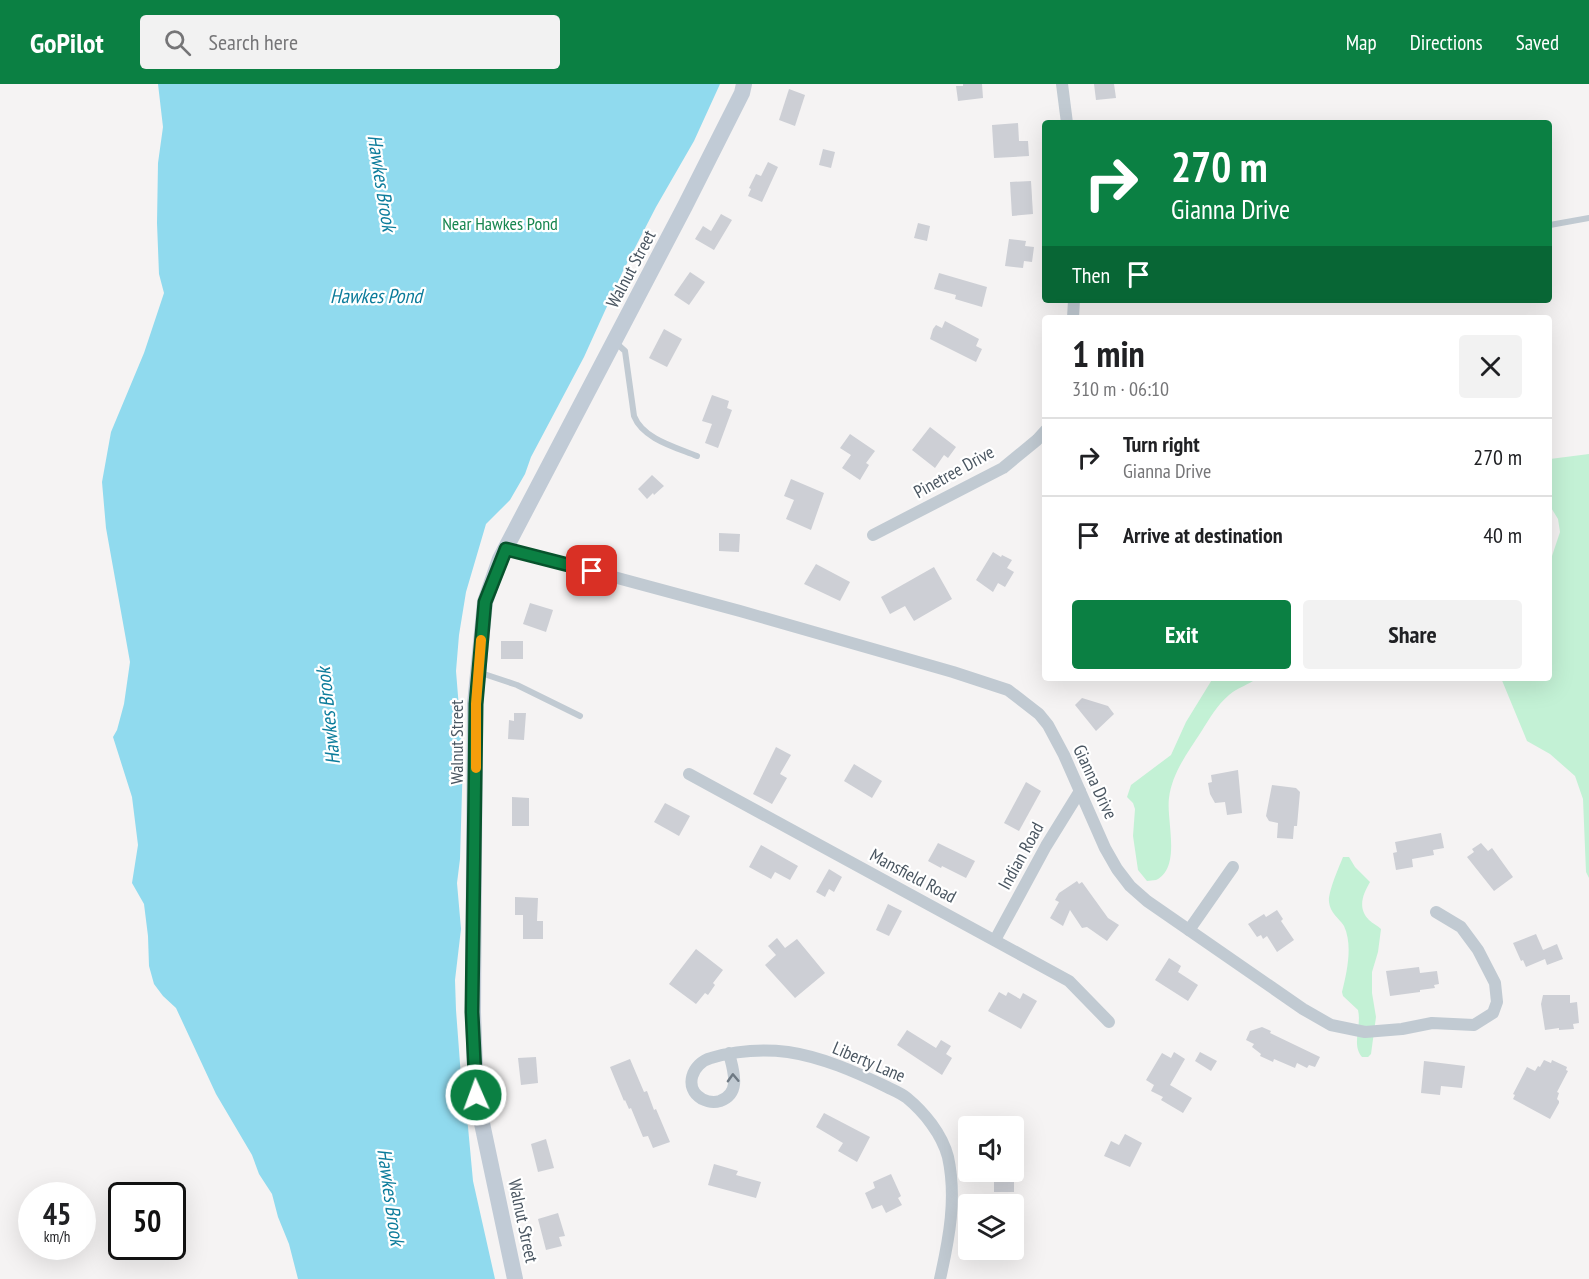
<!DOCTYPE html>
<html lang="en">
<head>
<meta charset="utf-8">
<style>
	:root { --surface:#fff; --page:#f2f2f2; --text:#202124; --muted:#757577; --line:#e0e0e0; --accent:#0b8043 }
	body { margin:0; font-family:"PT Sans Narrow",sans-serif; background:var(--page); color:var(--text); height:100vh; display:flex; flex-direction:column; font-size:22px; white-space:nowrap }
	* { box-sizing:border-box; margin:0 }
	p { font-size:20px; color:var(--muted) }
	.icon { flex:none; width:33px; height:33px; fill:none; stroke:currentColor; stroke-width:2; stroke-linecap:round; stroke-linejoin:round }
	.map { position:relative; flex:1; overflow:hidden }
	.details { position:absolute; left:1042px; top:231px; width:510px; height:366px; display:flex; flex-direction:column; background:var(--surface); border-radius:6px; box-shadow:0 6px 24px #0002 }
	.details>* { flex:none }
	.guide { position:absolute; left:1042px; top:36px; width:510px; height:183px; border-radius:6px; box-shadow:0 6px 24px #0002; background:#0b8043; color:#fff; overflow:hidden }
	.buttons { position:absolute; left:958px; top:1032px; display:grid; gap:12px }
	.buttons a { display:grid; place-items:center; width:66px; height:66px; border-radius:6px; background:var(--surface); box-shadow:0 6px 24px #0002; font-size:30px }
	.speed { position:absolute; left:18px; top:1098px; display:flex; gap:12px; font-size:30px; font-weight:700; text-align:center }
	.speed>* { display:grid; place-content:center; width:78px; height:78px; border-radius:50%; background:var(--surface); box-shadow:0 6px 24px #0002; line-height:1 }
	.speed small { font-size:15px; font-weight:400 }
	.speed .limit { border:3px solid #111; border-radius:9px; background:#fff; color:#111 }
	.pin { position:absolute; display:grid; place-items:center; width:51px; height:51px; color:#fff; margin:-26px; border-radius:12px; box-shadow:0 3px 9px #0006 }
	.me { position:absolute; width:66px; margin:-33px; rotate:358deg; stroke-linejoin:round; filter:drop-shadow(0 0 4px #0008) }
	.turn { display:flex; align-items:center; gap:21px; height:126px; padding:0 30px; font-size:27px }
	.turn .icon { width:78px; height:78px; stroke-width:2.5 }
	.turn b { display:block; font-size:42px; line-height:51px }
	.then { display:flex; align-items:center; height:57px; padding:0 30px; background:#0003; gap:12px; font-size:22px }
	.round { display:grid; place-items:center; flex:none; width:63px; height:63px; border-radius:6px; background:var(--page) }
	.overview { display:flex; align-items:center; justify-content:space-between; height:102px; padding:0 30px }
	h1 { font-size:36px; font-weight:700; line-height:45px }
	.action { display:flex; gap:12px; margin-top:auto; padding:12px 30px }
	.action a { flex:1; height:69px; border-radius:6px; background:var(--accent); color:#fff; font-size:24px; font-weight:700; line-height:69px; text-align:center }
	.action a+a { background:var(--page); color:var(--text) }
	ul { padding:0; list-style:none }
	li { display:flex; align-items:center; gap:18px; height:78px; padding:0 30px; border-top:2px solid var(--line) }
	li div { flex:1 }
	li b { display:block; font-size:22px }
	li em { font-style:normal }
	header { display:flex; align-items:center; gap:36px; box-sizing:border-box; height:84px; padding:0 30px; background:var(--accent); color:#fff }
	header strong { font-size:28px }
	nav { display:flex; gap:33px; margin-inline-start:auto; font-size:21px }
	.search { width:420px; height:54px; background:var(--page); display:flex; align-items:center; gap:15px; box-sizing:border-box; padding:0 21px; border-radius:6px; color:var(--muted); font-size:22px }
	.map>svg:first-child { display:block }
	.green { fill:#c3f1d5 }
	.water { fill:#90daee }
	.building { fill:#cdcfd5 }
	.lines { fill:none; stroke-linecap:round; stroke-linejoin:round }
	.lane { stroke:#c1cad2; stroke-width:6 }
	.street { stroke:#c1cad2; stroke-width:12 }
	.secondary { stroke:#c1cbd6; stroke-width:16 }
	.oneway { stroke:#6e7983 }
	.route-casing { stroke:#07532c; stroke-width:15 }
	.route { stroke:#0b8043; stroke-width:10 }
	.slow { stroke:#f59e0b; stroke-width:10 }
	.labels { text-anchor:middle; stroke-width:4.5; stroke-linejoin:round; paint-order:stroke }
	.park-label { font-size:18px; fill:#17864f; stroke:#fff }
	.street-label { font-size:18px; fill:#4a5661; stroke:#fff }
	.water-label { font-size:20px; font-style:italic; fill:#0c7c9b; stroke:#fff }
</style>
</head>
<body>
<header>
<strong>GoPilot</strong>
<div class="search"><svg class="icon" aria-label="search" viewBox="0 0 24 24"><circle cx="10" cy="10" r="6"/><path d="M15 15l6 6"/></svg>Search here</div>
<nav><a>Map</a><a>Directions</a><a>Saved</a></nav>
</header>
<div class="map">
<svg width="1589" height="1195" viewBox="0 0 1589 1195">
	<rect width="100%" height="100%" fill="#f5f3f3"/>
	<g class="green">
		<path d="M1589 370V794L1586 788 1583 715 1575 692 1550 670 1527 657 1501 594H1550V478L1560 448 1558 435 1550 422V375Z"/>
		<path d="M1213 594H1257C1249 601 1238 603 1229 611 1217 621 1210 634 1201 648 1188 668 1172 689 1169 714 1166 737 1182 783 1156 796L1147 797 1138 786 1133 752 1135 725 1133 719 1127 713 1131 701 1171 671 1186 638Z"/>
		<path d="M1343 773H1349L1355 783 1370 798C1363 810 1357 824 1369 836 1373 840 1377 841 1381 845L1378 868 1372 888V909L1376 933 1371 970 1368 973H1362C1351 960 1362 943 1358 926L1343 912 1342 908C1347 888 1353 861 1344 842 1339 834 1330 829 1329 818 1328 808 1339 783 1343 773Z"/>
	</g>
	<path class="water" d="M158 0H720L694 57 656 123 623 187 584 273 531 373 525 390 510 416 486 440 466 508 459 551 456 587 463 674 460 775 457 799 461 845 455 896 456 926 462 1006 468 1043 473 1097 495 1195H298L289 1160 278 1133 272 1110 259 1090 252 1071 216 1010 176 924 163 912 154 900 149 882 148 852 144 820 132 799 138 761 132 713 113 653 117 646 124 620 130 578 106 444 102 398 111 348 144 269 164 209 159 190 157 139 158 79 163 43Z"/>
	<g class="building">
		<path d="M963 0H982L983 14 958 17 956 2H963Z"/>
		<path d="M1094 0H1114L1116 14 1096 16Z"/>
		<path d="M789 5 805 11 795 42 779 36Z"/>
		<path d="M1018 39 1019 57H1028L1029 72 994 74 992 41Z"/>
		<path d="M823 65 835 68 831 84 819 81Z"/>
		<path d="M768 78 778 83 762 118 748 112 751 105 749 104 756 90 761 92Z"/>
		<path d="M1031 97 1033 130 1012 132 1010 98Z"/>
		<path d="M721 130 732 136 714 166 695 155 703 142 711 147Z"/>
		<path d="M918 139 930 142 927 157 914 154Z"/>
		<path d="M1009 155 1026 157 1025 162 1034 163 1032 178 1024 177 1023 184 1005 182Z"/>
		<path d="M690 188 705 198 689 221 674 211Z"/>
		<path d="M939 189 987 203 982 223 955 215 956 211 934 205Z"/>
		<path d="M945 237 979 255 976 262 982 265 976 278 930 255 933 245 936 241 942 244Z"/>
		<path d="M664 245 682 255 667 283 649 274Z"/>
		<path d="M712 311 729 317 727 324 732 326 718 364 705 359 712 340 702 337Z"/>
		<path d="M930 343 956 363 948 374 944 371 935 384 912 366Z"/>
		<path d="M850 350 875 367 866 379 869 381 860 396 842 384 851 371 840 364Z"/>
		<path d="M652 391 664 402 654 411 653 409 647 415 638 405Z"/>
		<path d="M791 395 824 409 811 446 786 435 794 416 784 412Z"/>
		<path d="M719 449 740 450 739 468 719 467Z"/>
		<path d="M993 468 1001 473 1002 471 1012 476 1007 484 1014 488 1005 503 998 499 993 508 976 496Z"/>
		<path d="M816 480 850 498 840 517 804 500Z"/>
		<path d="M934 483 952 515 914 537 905 522 890 530 881 513Z"/>
		<path d="M530 519 553 526 546 548 523 540Z"/>
		<rect x="501" y="557" width="22" height="18"/>
		<path d="M1082 614 1108 622 1114 630 1096 647 1075 621Z"/>
		<path d="M514 629H526L524 656 508 655 509 636 514 637Z"/>
		<path d="M776 663 791 671 780 690 787 694 772 720 753 710Z"/>
		<path d="M854 680 882 697 872 714 844 697Z"/>
		<path d="M1238 686 1242 729 1227 731 1225 718 1215 719 1210 710 1208 699 1212 698 1211 691Z"/>
		<path d="M1026 698 1041 707 1019 747 1004 739Z"/>
		<path d="M1272 701 1296 704 1300 708 1297 742H1294L1293 755 1277 754 1278 739 1269 737 1266 732Z"/>
		<path d="M512 713 529 714V742H512Z"/>
		<path d="M665 719 690 732 679 752 654 738Z"/>
		<path d="M1441 749 1444 764 1433 766 1434 771 1412 775 1413 783 1396 786 1393 769 1397 768 1395 758Z"/>
		<path d="M938 759 975 777 966 794 942 782 941 784 928 777Z"/>
		<path d="M1481 759 1488 767 1492 764 1513 793 1494 807 1467 773 1474 768 1472 765Z"/>
		<path d="M761 761 798 782 790 796 775 788 771 795 749 783Z"/>
		<path d="M829 785 842 793 834 808 829 805 825 813 816 808Z"/>
		<path d="M1077 797 1079 800 1082 798 1108 834 1119 841 1107 857 1087 843 1082 844 1070 826 1063 842 1050 834 1059 818 1055 816 1059 809Z"/>
		<path d="M515 813 538 814 537 837H543V855H523V831H515Z"/>
		<path d="M888 820 902 827 889 852 876 846Z"/>
		<path d="M1277 826 1283 835 1281 837 1294 856 1277 868 1267 852 1263 855 1261 851 1257 853 1248 840 1264 830 1266 833Z"/>
		<path d="M1536 850 1543 866 1557 860 1563 875 1547 881 1545 875 1526 883 1523 876 1521 877 1513 859Z"/>
		<path d="M777 854 785 864 797 855 825 889 795 914 765 881 776 871 768 862Z"/>
		<path d="M696 865 723 886 713 899 715 901 708 911 705 909 696 920 669 900Z"/>
		<path d="M1169 874 1181 882 1178 888 1198 901 1188 917 1155 896Z"/>
		<path d="M1419 883 1420 889 1437 887 1439 900 1434 901 1435 904 1420 906V908L1390 912 1386 887Z"/>
		<path d="M999 908 1006 912 1008 908 1020 915 1023 909 1037 917 1021 945 988 927Z"/>
		<path d="M1543 911H1570V919L1577 918 1579 939 1573 940 1574 945 1559 946V944L1545 946 1541 920Z"/>
		<path d="M1262 943 1271 947 1270 949 1320 973 1315 983 1309 981 1307 984 1297 979 1295 984 1274 975 1273 978 1260 972 1261 970 1252 963 1254 960 1246 956 1250 947Z"/>
		<path d="M907 946 936 964 941 956 951 962 946 970 952 974 942 991 897 961Z"/>
		<path d="M1174 968 1185 975 1170 1001 1192 1014 1183 1029 1161 1016 1163 1013 1151 1007 1154 1001 1146 996 1162 969 1171 974Z"/>
		<path d="M1200 968 1217 977 1211 987 1195 977Z"/>
		<path d="M536 973 538 999 521 1001 518 974Z"/>
		<path d="M630 975 644 1008 647 1007 654 1026 656 1025 670 1058 653 1064 648 1052 643 1053 631 1024 629 1025 625 1016 624 1017 610 983Z"/>
		<path d="M1544 976 1551 979 1552 976 1567 983 1566 986 1568 987 1557 1008 1559 1009 1557 1015 1559 1017V1019L1550 1035 1513 1015 1515 1011 1513 1010 1527 983 1535 987 1538 982 1540 983Z"/>
		<path d="M1424 977 1465 982 1462 1004 1441 1002 1440 1011 1421 1009Z"/>
		<path d="M824 1029 870 1053 857 1078 838 1067 843 1059 816 1043Z"/>
		<path d="M1125 1050 1142 1059 1130 1083 1104 1072 1111 1057 1119 1061Z"/>
		<path d="M546 1055 554 1084 538 1088 531 1060Z"/>
		<path d="M714 1080 738 1087 736 1091 761 1098 756 1114 708 1101Z"/>
		<rect x="994" y="1088" width="20" height="20"/>
		<path d="M891 1090 901 1112 898 1114 902 1121 886 1129 882 1121 872 1125 865 1109 875 1104 873 1098Z"/>
		<path d="M558 1129 565 1152 559 1153 562 1162 546 1166 538 1135Z"/>
	</g>
	<g class="lines">
		<g class="lane">
			<path d="M1550 141 1589 134"/>
			<path d="M615 258 625 267 634 332C643 355 675 363 697 372"/>
			<path d="M478 588 517 601 580 632"/>
		</g>
		<g class="street">
			<path d="M1062 0 1067 39"/>
			<path d="M1073 234 1074 216"/>
			<path d="M873 451 1003 384 1037 356 1046 346"/>
			<path d="M506 464 740 527 953 588 1008 606 1039 630 1048 641 1064 671 1105 764 1117 785 1130 802 1147 817 1303 925 1331 941 1365 948 1402 945 1432 939 1474 941 1493 929 1497 918 1495 899 1478 866 1461 843 1436 828"/>
			<path d="M689 690 1069 897 1109 938"/>
			<path d="M1189 846 1233 783"/>
			<path d="M995 856 1046 762 1080 707"/>
			<path d="M729 969C733 986 742 1009 720 1017 714 1019 708 1018 702 1015 683 1004 692 979 711 974 735 967 762 965 788 968 822 973 856 988 887 1003 893 1006 901 1009 907 1014 924 1028 942 1050 948 1073 957 1114 949 1155 940 1195"/>
		</g>
		<path class="secondary" d="M515 1195 476 1011 473 928 475 620 485 518 500 475 685 122 742 9 744 0"/>
	</g>
	<defs><path id="oneway-chevron" d="M-2-3.5L2.5 0L-2 3.5" fill="none" stroke-width="1.6" stroke-linecap="round" stroke-linejoin="round" transform="scale(1.5)"/></defs>
	<use class="oneway" href="#oneway-chevron" transform="translate(733 994) rotate(-92)"/>
	<g class="lines">
		<defs>
			<path id="route" d="M476 1011 472 928 476 620 485 518 506 465 592 487"/>
		</defs>
		<use href="#route" class="route-casing"/>
		<use href="#route" class="route"/>
		<path class="slow" d="M476 684V620L481 556"/>
	</g>
	<g class="labels">
		<g class="park-label">
			<text x="500" y="146">Near Hawkes Pond</text>
		</g>
		<g class="street-label">
			<text transform="translate(631 185) rotate(-62)" y="6">Walnut Street</text>
			<text transform="translate(954 388) rotate(-29)" y="6">Pinetree Drive</text>
			<text transform="translate(457 658) rotate(-90)" y="6">Walnut Street</text>
			<text transform="translate(1095 698) rotate(65)" y="6">Gianna Drive</text>
			<text transform="translate(1021 772) rotate(-61)" y="6">Indian Road</text>
			<text transform="translate(913 792) rotate(28)" y="6">Mansfield Road</text>
			<text transform="translate(869 978) rotate(23)" y="6">Liberty Lane</text>
			<text transform="translate(523 1137) rotate(78)" y="6">Walnut Street</text>
		</g>
		<g class="water-label">
			<text transform="translate(382 99) rotate(81)" y="7">Hawkes Brook</text>
			<text x="376" y="219">Hawkes Pond</text>
			<text transform="translate(328 632) rotate(-96)" y="7">Hawkes Brook</text>
			<text transform="translate(391 1113) rotate(82)" y="7">Hawkes Brook</text>
		</g>
	</g>
</svg>
<div class="buttons">
<a><svg class="icon" aria-label="sound" viewBox="0 0 24 24"><path d="M4 9h4l5-4v14l-5-4H4zM17 9q2 3 0 6"/></svg></a>
<a><svg class="icon" aria-label="layers" viewBox="0 0 24 24"><path d="M12 4l9 5-9 5-9-5zM3 14l9 5 9-5"/></svg></a>
</div>
<div class="speed"><div>45<small>km/h</small></div><div class="limit">50</div></div>
<div class="pin" style="left:592px;top:487px;background:#d93025"><svg class="icon" aria-label="arrive" viewBox="0 0 24 24"><path d="M6 21V4h12l-3 4 3 4H6"/></svg></div>
<svg class="me" style="left:476px;top:1011px" viewBox="-20 -20 40 40"><circle r="17" fill="#0b8043" stroke="#fff" stroke-width="3"/><path d="M0-11L8 9 0 5-8 9z" fill="#fff"/></svg>
<div class="guide">
<div class="turn"><svg class="icon" aria-label="right" viewBox="0 0 24 24"><path d="M7 20v-9h11M14 6l5 5-5 5"/></svg><div><b>270 m</b>Gianna Drive</div></div>
<div class="then">Then<svg class="icon" aria-label="arrive" viewBox="0 0 24 24"><path d="M6 21V4h12l-3 4 3 4H6"/></svg></div>
</div>
<section class="details">
<div class="overview"><div><h1>1 min</h1><p>310 m · 06:10</p></div><a class="round"><svg class="icon" aria-label="close" viewBox="0 0 24 24"><path d="M6 6l12 12M18 6L6 18"/></svg></a></div>
<ul>
<li><svg class="icon" aria-label="right" viewBox="0 0 24 24"><path d="M7 20v-9h11M14 6l5 5-5 5"/></svg><div><b>Turn right</b><p>Gianna Drive</p></div><em>270 m</em></li>
<li><svg class="icon" aria-label="arrive" viewBox="0 0 24 24"><path d="M6 21V4h12l-3 4 3 4H6"/></svg><div><b>Arrive at destination</b></div><em>40 m</em></li>
</ul>
<div class="action"><a>Exit</a><a>Share</a></div>
</section>
</div>
</body>
</html>
